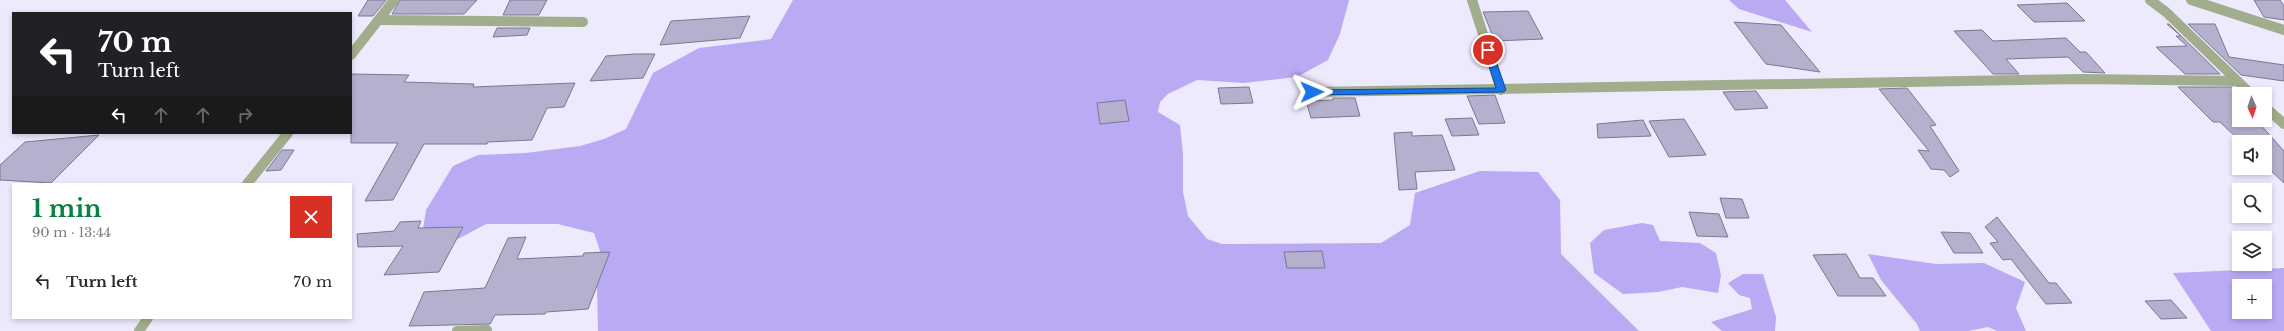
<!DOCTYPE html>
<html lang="en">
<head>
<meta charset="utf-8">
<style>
	:root { --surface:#fff; --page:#f2f2f3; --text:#2b2b33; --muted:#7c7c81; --accent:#0b8043 }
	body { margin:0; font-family:"Libre Baskerville",serif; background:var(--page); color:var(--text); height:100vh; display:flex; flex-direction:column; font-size:15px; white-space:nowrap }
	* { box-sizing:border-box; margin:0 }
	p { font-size:13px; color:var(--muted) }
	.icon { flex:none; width:22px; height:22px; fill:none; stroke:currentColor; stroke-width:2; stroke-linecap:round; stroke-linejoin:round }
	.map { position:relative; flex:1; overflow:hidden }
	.drawer { position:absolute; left:12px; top:183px; width:340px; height:136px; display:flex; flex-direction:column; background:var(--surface); border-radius:0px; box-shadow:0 2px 6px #0003 }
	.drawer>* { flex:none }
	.hud { position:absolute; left:12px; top:12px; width:340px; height:122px; border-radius:0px; box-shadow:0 2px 6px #0003; background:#202124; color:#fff; overflow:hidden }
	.needle { width:26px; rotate:177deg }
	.fabs { position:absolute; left:2232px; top:87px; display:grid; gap:8px }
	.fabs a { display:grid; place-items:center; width:40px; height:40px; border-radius:0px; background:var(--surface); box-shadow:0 2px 6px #0003; font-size:20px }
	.pin { position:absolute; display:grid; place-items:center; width:34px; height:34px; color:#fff; margin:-17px; border:2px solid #fff; border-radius:50%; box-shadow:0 1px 4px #0007 }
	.me { position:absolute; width:44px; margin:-22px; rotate:89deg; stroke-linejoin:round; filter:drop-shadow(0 0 3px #0008) }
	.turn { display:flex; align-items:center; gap:14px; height:84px; padding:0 20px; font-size:18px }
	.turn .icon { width:52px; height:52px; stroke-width:2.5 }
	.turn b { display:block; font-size:28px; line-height:34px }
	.lanes { display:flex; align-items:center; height:38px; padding:0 20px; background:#0003; justify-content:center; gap:20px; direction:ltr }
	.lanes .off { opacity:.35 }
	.round { display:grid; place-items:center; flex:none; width:42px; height:42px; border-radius:0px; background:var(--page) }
	.head { display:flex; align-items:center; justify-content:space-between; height:68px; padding:0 20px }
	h1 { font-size:24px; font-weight:800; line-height:30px; color:var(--accent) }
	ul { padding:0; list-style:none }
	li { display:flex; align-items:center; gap:12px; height:60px; padding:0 20px }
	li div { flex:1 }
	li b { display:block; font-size:15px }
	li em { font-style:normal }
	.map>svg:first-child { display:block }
	.water { fill:#baa9f3; fill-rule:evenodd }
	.building { fill:#b6b0cf; stroke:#7b7692 }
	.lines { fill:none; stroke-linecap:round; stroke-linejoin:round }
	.minor { stroke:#a1ad8c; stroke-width:10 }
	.route { fill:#1a73e8; stroke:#114b97 }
</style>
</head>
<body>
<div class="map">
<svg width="2284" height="331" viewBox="0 0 2284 331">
	<rect width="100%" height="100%" fill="#edeafd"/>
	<g class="water">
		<path d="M793 0H1349L1340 34 1328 60 1297 77 1244 83 1197 80 1168 94 1160 102 1158 112 1180 125 1183 154V192L1188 216 1207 239 1222 244 1381 243 1410 225 1415 193 1480 171 1538 172 1560 200 1561 254 1639 331H598L597 287 600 251 594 233 558 224H486L439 249 422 236 426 210 453 166 478 155 526 153 580 146 604 139 626 129 653 73 699 48 771 39Z"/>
		<path d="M1729 0H1785L1812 32 1739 9Z"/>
		<path d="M1642 223 1653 225 1660 241 1700 243 1716 253 1721 275 1718 293 1682 287 1658 292 1623 294 1594 273 1590 243 1604 230Z"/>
		<path d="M1868 254 1936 264 1984 263 2025 282 2016 308 2026 331H1997L1988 327 1968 331H1920L1917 324 1881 280Z"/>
		<path d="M2284 268V331H2211L2173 273ZM2239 286H2265V312H2239Z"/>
		<path d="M1743 274H1763L1776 317 1775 331H1722L1711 322 1752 309 1750 298 1739 295 1728 283Z"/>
	</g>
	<g class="building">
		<path d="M368 0H386L373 16H358Z"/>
		<path d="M400 0H477L464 14H392Z"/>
		<path d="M510 0H547L539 15H503Z"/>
		<path d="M2254 0H2280L2284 6V20L2264 17Z"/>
		<path d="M2067 3 2085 21 2034 22 2017 5Z"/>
		<path d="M1528 11 1543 39 1495 41 1483 12Z"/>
		<path d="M750 16 740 38 660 45 671 21Z"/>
		<path d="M1734 22 1781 25 1820 72 1766 64Z"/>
		<path d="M2167 24H2169L2220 74H2185L2156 47 2187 46 2176 36H2181Z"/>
		<path d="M2188 24H2215L2229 57 2284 65V81L2241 75Z"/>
		<path d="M497 28H530L527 35 493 37Z"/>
		<path d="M1982 30 1993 41 2066 38 2080 52H2086L2105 73 2083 72 2068 57 2006 59 2019 74H1993L1954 31Z"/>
		<path d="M634 54H655L643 78 590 81 606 56Z"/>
		<path d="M351 74 409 75 404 82 474 84 473 87 575 83 564 107 547 108 532 140 488 142 487 144H424L393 200 365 201 398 143H351Z"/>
		<path d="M1249 87 1253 103 1221 104 1218 88Z"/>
		<path d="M2178 87H2233L2240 94 2239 120H2265V118L2269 122H2258L2284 151V183L2265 165V142H2241L2220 122H2213Z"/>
		<path d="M1907 88 1936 125 1930 126 1959 171 1950 177 1944 170 1931 169 1918 150 1929 151 1879 89Z"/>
		<path d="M1756 91 1768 108 1735 110 1723 92Z"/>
		<path d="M1495 95 1505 123 1479 124 1467 96Z"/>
		<path d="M1333 98H1355L1360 116 1311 118 1306 101 1333 100Z"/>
		<path d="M1125 100 1129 121 1100 124 1097 103Z"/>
		<path d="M1472 118 1479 135 1452 136 1445 119Z"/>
		<path d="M1684 119 1694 135 1706 155 1669 157 1649 121Z"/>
		<path d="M1643 120 1651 136 1598 138 1597 124Z"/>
		<path d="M1412 132V136L1442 135 1455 170 1415 172 1417 189 1399 190 1394 133Z"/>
		<path d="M99 135 51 183 0 180V165L25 142Z"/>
		<path d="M282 150H294L281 170 266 171Z"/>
		<path d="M1720 198 1742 199 1749 218H1726Z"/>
		<path d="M1689 212 1719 214 1728 237 1697 236Z"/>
		<path d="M1997 217 2049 283H2056L2072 303 2046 304 2011 259 2003 260 1990 243 1998 242 1985 227Z"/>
		<path d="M421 221 418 228 463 227 439 272 384 275 403 246 358 247 357 234 394 231 400 222Z"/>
		<path d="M1941 232 1970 233 1983 253H1954Z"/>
		<path d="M526 237 517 259 583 256 584 253 610 252 588 309 546 312 545 314 495 315 490 324 409 326 424 292 485 288 508 238Z"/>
		<path d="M1322 251 1325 268H1287L1284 252Z"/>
		<path d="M1846 254 1860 278H1873L1886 296H1838L1813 255Z"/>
		<path d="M2171 300 2187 318 2161 319 2145 301Z"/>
	</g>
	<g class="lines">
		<g class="minor">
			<path d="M1472 0 1501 90"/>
			<path d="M2150 0 2166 12 2251 94"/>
			<path d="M2191 0 2284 30"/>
			<path d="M379 20 583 22"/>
			<path d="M351 55 394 0"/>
			<path d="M1311 92 2083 79 2237 81"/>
			<path d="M2265 107 2284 124"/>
			<path d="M247 184 288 133"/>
			<path d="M139 331 148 318"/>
			<path d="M457 331 487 330"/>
		</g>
	</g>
	<path class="route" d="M1488 47 1492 50 1506 90 1504 92 1312 95 1307 92 1312 90 1496 88 1484 50Z"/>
</svg>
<div class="fabs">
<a><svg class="needle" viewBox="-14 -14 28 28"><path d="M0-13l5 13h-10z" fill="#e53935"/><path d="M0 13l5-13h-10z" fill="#7c7c81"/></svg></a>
<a><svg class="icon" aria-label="sound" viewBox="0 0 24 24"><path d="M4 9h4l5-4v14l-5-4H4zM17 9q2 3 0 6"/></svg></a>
<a><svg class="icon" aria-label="search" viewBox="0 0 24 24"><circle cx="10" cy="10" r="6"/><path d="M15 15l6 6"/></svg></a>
<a><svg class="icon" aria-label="layers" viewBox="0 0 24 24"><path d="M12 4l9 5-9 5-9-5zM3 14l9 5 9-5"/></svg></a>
<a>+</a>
</div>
<div class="pin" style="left:1488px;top:50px;background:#d93025"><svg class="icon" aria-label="arrive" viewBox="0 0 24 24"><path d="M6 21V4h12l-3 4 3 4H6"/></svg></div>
<svg class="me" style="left:1312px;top:92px" viewBox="-20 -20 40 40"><path d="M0-17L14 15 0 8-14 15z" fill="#1a73e8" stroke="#fff" stroke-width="4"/></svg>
<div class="hud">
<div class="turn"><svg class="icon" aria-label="left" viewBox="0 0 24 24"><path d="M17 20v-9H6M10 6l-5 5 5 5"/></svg><div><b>70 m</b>Turn left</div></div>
<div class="lanes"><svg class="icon" aria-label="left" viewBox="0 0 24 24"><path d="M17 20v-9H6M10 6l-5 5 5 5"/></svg><svg class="icon off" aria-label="ahead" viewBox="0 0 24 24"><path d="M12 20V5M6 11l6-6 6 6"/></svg><svg class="icon off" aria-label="ahead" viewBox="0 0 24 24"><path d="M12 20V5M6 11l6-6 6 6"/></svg><svg class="icon off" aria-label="right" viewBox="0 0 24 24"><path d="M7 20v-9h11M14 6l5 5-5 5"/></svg></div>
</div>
<section class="drawer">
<div class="head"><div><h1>1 min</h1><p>90 m · 13:44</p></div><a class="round" style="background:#d93025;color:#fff"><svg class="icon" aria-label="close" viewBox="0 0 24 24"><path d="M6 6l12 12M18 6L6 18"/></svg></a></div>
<ul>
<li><svg class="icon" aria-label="left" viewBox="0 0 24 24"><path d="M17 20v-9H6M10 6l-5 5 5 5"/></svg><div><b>Turn left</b></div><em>70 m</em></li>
</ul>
</section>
</div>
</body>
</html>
